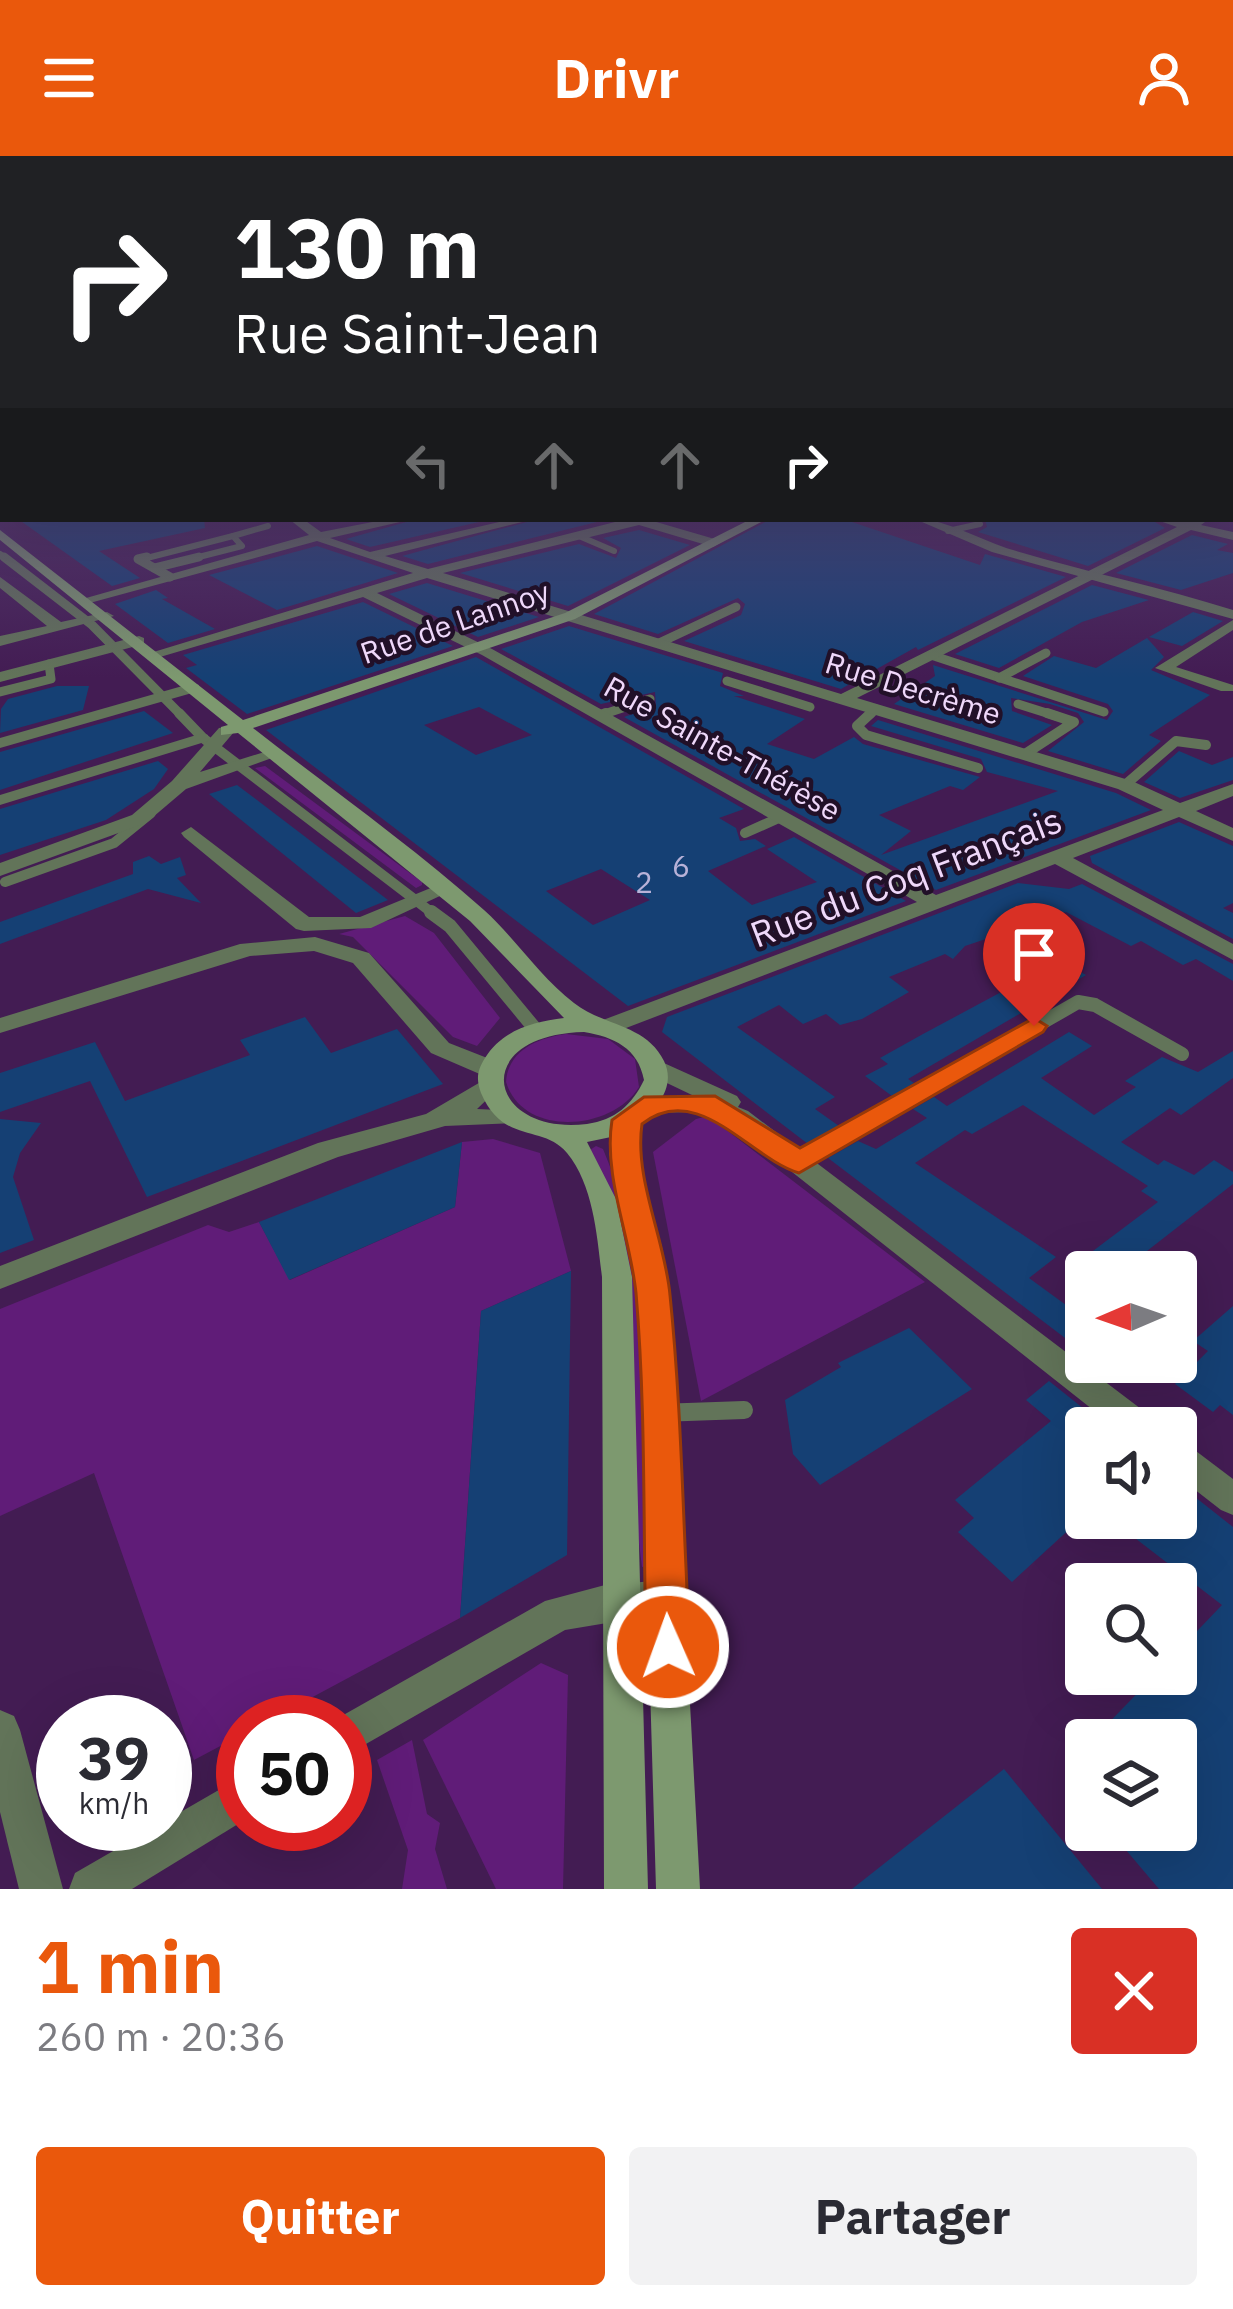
<!DOCTYPE html>
<html lang="fr">
<head>
<meta charset="utf-8">
<style>
	:root { --surface:#fff; --page:#f2f2f3; --text:#2b2b33; --muted:#7c7c81; --accent:#ea580c }
	body { margin:0; font-family:"IBM Plex Sans",sans-serif; background:var(--page); color:var(--text); height:100vh; display:flex; flex-direction:column; font-size:45px; white-space:nowrap }
	* { box-sizing:border-box; margin:0 }
	p { font-size:39px; color:var(--muted) }
	.icon { flex:none; width:66px; height:66px; fill:none; stroke:currentColor; stroke-width:2; stroke-linecap:round; stroke-linejoin:round }
	.map { position:relative; height:1733px; overflow:hidden }
	.side { display:flex; flex-direction:column; background:var(--surface); flex:1 }
	.side>* { flex:none }
	.hud { position:absolute; left:0px; top:0px; width:1233px; height:366px; box-shadow:0 12px 48px #0002; background:#202124; color:#fff; overflow:hidden }
	.needle { width:78px; rotate:268deg }
	.controls { position:absolute; left:1065px; top:1095px; display:grid; gap:24px }
	.controls a { display:grid; place-items:center; width:132px; height:132px; border-radius:12px; background:var(--surface); box-shadow:0 12px 48px #0002; font-size:60px }
	.speed { position:absolute; left:36px; top:1539px; display:flex; gap:24px; font-size:60px; font-weight:700; text-align:center }
	.speed>* { display:grid; place-content:center; width:156px; height:156px; border-radius:50%; background:var(--surface); box-shadow:0 12px 48px #0002; line-height:1 }
	.speed small { font-size:30px; font-weight:400 }
	.speed .limit { border:18px solid #d22; background:#fff; color:#111 }
	.pin { position:absolute; display:grid; place-items:center; width:102px; height:102px; color:#fff; margin:-123px -51px; border-radius:50% 50% 50% 0; rotate:-45deg; box-shadow:0 0 12px #0007 }
	.pin .icon { rotate:45deg }
	.me { position:absolute; width:132px; margin:-66px; rotate:358deg; stroke-linejoin:round; filter:drop-shadow(0 0 9px #0008) }
	.turn { display:flex; align-items:center; gap:42px; height:252px; padding:0 36px; font-size:54px }
	.turn .icon { width:156px; height:156px; stroke-width:2.5 }
	.turn b { display:block; font-size:84px; line-height:102px }
	.lanes { display:flex; align-items:center; height:114px; padding:0 36px; background:#0003; justify-content:center; gap:60px; direction:ltr }
	.lanes .off { opacity:.35 }
	.round { display:grid; place-items:center; flex:none; width:126px; height:126px; border-radius:12px; background:var(--page) }
	.head { display:flex; align-items:center; justify-content:space-between; height:204px; padding:0 36px }
	h1 { font-size:72px; font-weight:700; line-height:90px; color:var(--accent) }
	.cta { display:flex; gap:24px; margin-top:auto; padding:24px 36px }
	.cta a { flex:1; height:138px; border-radius:12px; background:var(--accent); color:#fff; font-size:48px; font-weight:700; line-height:138px; text-align:center }
	.cta a+a { background:var(--page); color:var(--text) }
	header { display:flex; justify-content:space-between; align-items:center; height:156px; padding:0 36px; background:var(--accent); color:#fff; font-size:54px; font-weight:700 }
	.map>svg:first-child { display:block }
	.green { fill:#601c78 }
	.building { fill:#154074; fill-rule:evenodd }
	.lines { fill:none; stroke-linecap:round; stroke-linejoin:round }
	.service-far4 { stroke:#627459; stroke-width:6 }
	.service-far3 { stroke:#627459; stroke-width:9 }
	.service-far2 { stroke:#627459; stroke-width:10 }
	.service-far1 { stroke:#627459; stroke-width:14 }
	.service { stroke:#627459; stroke-width:18 }
	.pedestrian { fill:#627459; fill-rule:evenodd }
	.minor { fill:#627459; fill-rule:evenodd }
	.tertiary { fill:#627459; fill-rule:evenodd }
	.secondary { fill:#7d996f; fill-rule:evenodd }
	.route { fill:#ea580c; stroke:#983908; stroke-width:3 }
	.labels { text-anchor:middle; stroke-width:9; stroke-linejoin:round; paint-order:stroke }
	.far-street-label { font-size:30px; fill:#efd8fa; stroke:#211028 }
	.number-label { font-size:30px; fill:#b8b2d8 }
	.street-label { font-size:36px; fill:#efd8fa; stroke:#211028 }
</style>
</head>
<body>
<header><svg class="icon" aria-label="menu" viewBox="0 0 24 24"><path d="M4 6h16M4 12h16M4 18h16"/></svg>Drivr<svg class="icon" aria-label="person" viewBox="0 0 24 24"><circle cx="12" cy="8" r="4"/><path d="M4 21q1-7 8-7t8 7"/></svg></header>
<div class="map">
<svg width="1233" height="1733" viewBox="0 0 1233 1733">
	<rect width="100%" height="100%" fill="#431c53"/>
	<g class="green">
		<path d="M265 610 422 726V729L416 732 255 612Z"/>
		<path d="M405 760 434 777 500 862 477 890 453 881 353 781 339 778Z"/>
		<path d="M566 878 608 883 635 903 639 931C612 975 523 982 506 926 508 894 538 882 566 878Z"/>
		<path d="M708 960 925 1126 701 1245 653 996 696 963Z"/>
		<path d="M493 983 540 997 571 1115 481 1155 460 1462 266 1566H243V1578L194 1604 94 1317 0 1360V1153L208 1069 229 1076 259 1066 290 1124 455 1051 462 986Z"/>
		<path d="M596 990 603 993C657 1121 644 1271 649 1409L642 1411 590 994Z"/>
		<path d="M541 1507 568 1519 563 1733H496L423 1584Z"/>
		<path d="M412 1584 427 1658 440 1667 435 1693 447 1733H402L408 1694 377 1604Z"/>
	</g>
	<g class="building">
		<path d="M18 363H204L205 372 99 395 140 422 112 430Z"/>
		<path d="M417 363H492L370 391 346 383Z"/>
		<path d="M538 363H609L428 408 402 400Z"/>
		<path d="M771 363H843L980 409 985 398 1066 421 918 494 916 491 841 533 684 485 741 459 745 448 738 442 658 478 594 458Z"/>
		<path d="M985 363H1150L1165 372 1088 410 978 376 987 371Z"/>
		<path d="M639 374 690 389 568 450 460 417 579 388 616 402 621 392 603 382Z"/>
		<path d="M1192 379 1228 388 1217 394 1233 397V417L1181 434 1116 417Z"/>
		<path d="M317 390 398 417 277 454 209 419Z"/>
		<path d="M427 427 539 461 478 481 389 438Z"/>
		<path d="M1092 429 1149 444 1082 466 999 512 955 498Z"/>
		<path d="M156 434 168 442 162 443 215 473 168 487 115 448Z"/>
		<path d="M363 446 453 490 247 558 186 512 197 509 183 499Z"/>
		<path d="M1193 456 1223 465 1182 490 1149 481Z"/>
		<path d="M569 470 723 517 720 530 744 540H734L805 563 767 588 814 603 854 581 863 588 980 621 963 634 950 630 879 659 911 675 881 699 1058 635 987 616 981 603 871 570 878 564 1116 637 1151 654 936 734 624 561 656 550 655 536 601 548 501 493Z"/>
		<path d="M1147 482 1164 501 1151 514 1210 539 1149 579 1161 585 1123 618 1048 595 1084 566 1078 557 1050 548 1011 542 1012 555 1052 569 1023 587 894 548 935 520 933 509 1107 564 1113 555 1108 548 1023 520 1054 500 1096 512Z"/>
		<path d="M476 501 744 653 719 662 736 672 740 685 755 683 766 690 708 715 752 749 817 726 767 693 794 681 906 745 628 850 266 574ZM479 551 532 579 476 599 424 569ZM601 713 650 744 593 769 546 735Z"/>
		<path d="M57 530H89L83 554 0 577 1 553 8 543Z"/>
		<path d="M144 555 173 577 0 634V596Z"/>
		<path d="M1179 595 1212 609 1233 601V624L1180 642 1144 626Z"/>
		<path d="M158 605 168 613 154 633 106 664 0 699V653Z"/>
		<path d="M237 629 257 644 388 744 356 757 209 638Z"/>
		<path d="M1179 666 1233 690V747L1223 752 1233 757V783L1092 707 1090 700Z"/>
		<path d="M149 700 161 708 180 701 186 719 177 722 201 747 148 733 0 788V766L133 718V706Z"/>
		<path d="M1018 727 1069 733 1082 728 1233 808V825L1196 803 1183 809 1141 785 1131 790 1066 756 965 790 953 803 945 798 889 821 909 836 862 863 840 869 826 858 803 868 779 849 737 871 835 941 815 953 839 970 808 988 662 876 667 861Z"/>
		<path d="M1066 808 1086 819 908 923 914 927 892 940 865 920 888 908 880 902 923 878 1035 818 1041 822Z"/>
		<path d="M305 861 331 897 397 873 443 928 147 1041 90 925 0 956V917L95 886 125 945 250 899 240 884Z"/>
		<path d="M1069 876 1092 890 1041 922 1094 959 1136 931 1125 925 1162 901 1198 916 1233 895V922L1181 959 1170 952 1121 986 1158 1009 1164 1004 1194 1019 1214 1004 1233 1016V1028L1120 1116H1065L1158 1046 1141 1035 1148 1030 1023 949 972 978 965 974 915 1007 1056 1101 1029 1122 1066 1149 1086 1134V1171L1069 1185 828 1002 858 985 876 993 927 962 913 953 934 941 947 950Z"/>
		<path d="M0 963 41 967 20 997 13 1021 34 1084 0 1097Z"/>
		<path d="M462 986 455 1051 289 1124 259 1066Z"/>
		<path d="M571 1115 567 1399 460 1462 481 1155Z"/>
		<path d="M1233 1150V1259L1220 1249 1213 1256 1175 1228 1208 1195 1193 1185Z"/>
		<path d="M909 1172 972 1233 820 1329 793 1298 785 1244 841 1211 838 1207Z"/>
		<path d="M1049 1225 1108 1272H1086V1358L1012 1426 958 1376 974 1362 955 1344 1051 1265 1026 1244Z"/>
		<path d="M1176 1326 1233 1371V1733H1159L1109 1674H1176V1584H1092L1156 1518H1176V1497L1222 1449 1131 1379 1146 1362H1176Z"/>
		<path d="M1004 1613 1102 1733H852Z"/>
	</g>
	<g class="lines">
		<g class="service-far4">
			<path d="M948 375 980 368"/>
			<path d="M233 380 268 370"/>
			<path d="M579 380 614 395"/>
			<path d="M0 398 8 404"/>
			<path d="M139 404 233 380 242 390 187 404"/>
		</g>
		<g class="service-far3">
			<path d="M4 401 92 469 182 560"/>
			<path d="M147 401 138 403 170 421"/>
			<path d="M154 412 199 401"/>
			<path d="M659 487 736 451"/>
			<path d="M931 499 1104 556"/>
			<path d="M999 522 1046 497"/>
			<path d="M727 525 810 551"/>
			<path d="M0 536 51 523 49 508"/>
			<path d="M1018 548 1056 560"/>
			<path d="M601 559 650 543"/>
			<path d="M868 560 876 553"/>
		</g>
		<g class="service-far2">
			<path d="M179 557 203 582 435 759"/>
			<path d="M871 557 857 570 866 579 978 612"/>
			<path d="M601 559 606 557"/>
			<path d="M1025 598 1074 566 1047 557"/>
			<path d="M1125 629 1176 585 1206 589"/>
			<path d="M745 677 781 661"/>
			<path d="M5 726 114 687 151 657"/>
		</g>
		<g class="service-far1">
			<path d="M431 756 450 770 536 874"/>
			<path d="M799 1006 1078 846 1095 849 1182 898"/>
		</g>
		<path class="service" d="M659 1257 744 1254"/>
		<path class="pedestrian" d="M203 577 208 579V585L0 649V639Z"/>
		<g class="minor">
			<rect x="0" y="300" width="3" height="8"/>
			<path d="M1233 343V352L1230 353V344Z"/>
			<path d="M289 363H303L321 376 388 363H413L330 382 370 396 512 363H534L385 400 428 413 627 363H646L718 384 720 387 713 391 639 369 443 417 841 538 1177 371 1154 363H1209L1201 369 1233 376V384L1191 374 857 542 1132 625 1180 647 1233 628V640L1196 655 1233 672V685L1179 661 1073 702 1233 788V804L1055 708 613 877H595L592 872 595 867 917 746 482 499 363 441 160 501 147 498 413 417 317 385 86 448 79 444 309 379ZM427 422 1118 633 1163 654 936 739 492 493 377 437Z"/>
			<path d="M0 421 61 466 107 456 114 460 0 490V480L47 470 0 432Z"/>
			<path d="M1233 464V474L1176 511 1233 529V535H1221L1155 512Z"/>
			<path d="M193 527 199 529V535L0 592V582Z"/>
			<path d="M225 571 234 576 200 616 274 593 283 598 186 633 146 667 0 720V707L132 659 172 625 219 572Z"/>
			<path d="M191 671 309 761H360L438 729 445 727 455 733 371 772 304 775 296 773 184 681 181 677Z"/>
			<path d="M315 781 369 797 449 887 500 907 504 913 500 919H482L431 897 353 807 314 795 250 800 0 877V862L240 788Z"/>
			<path d="M655 903 737 940 741 946 738 951 748 955 1153 1262 1158 1272H1116L730 967 697 956 635 957 631 951 635 945 692 939 646 917 642 911 646 905Z"/>
			<path d="M489 921 502 929 477 953 519 955 523 961 519 967 445 970 338 1001 0 1133V1110L318 987 426 958Z"/>
			<path d="M1176 1284 1188 1289 1233 1323V1359L1221 1354 1176 1319Z"/>
			<path d="M666 1424 679 1429 685 1442 679 1455 565 1474 345 1600V1566H331L545 1445 605 1429Z"/>
			<path d="M0 1554 14 1560 20 1574 63 1733H19L0 1656Z"/>
			<path d="M243 1620V1665L132 1733H69L75 1717Z"/>
		</g>
		<g class="tertiary">
			<rect x="0" y="328" width="3" height="8"/>
			<path d="M915 363C948 363 981 385 1013 394 1086 416 1161 431 1233 454V463L992 396Z"/>
			<path d="M139 480 144 482V488L0 526V516Z"/>
		</g>
		<path class="secondary" d="M751 363H767L575 463 253 572C330 632 412 690 484 754 516 783 540 821 574 847 603 870 646 868 664 905 676 930 658 951 640 967L635 997 662 1091 669 1158 700 1733H656L639 1158 632 1091 609 997 611 981 587 986 616 1043 632 1121 648 1733H604L602 1121C597 1081 594 1030 567 997 543 968 503 989 481 937 476 923 477 915 485 902 502 874 533 866 564 862L470 765 238 577 221 579V571L228 569 0 384V374L243 564 565 457ZM584 876C614 881 638 892 644 924 632 949 615 964 587 968 487 980 467 879 584 876Z"/>
	</g>
	<linearGradient id="sky" x2="0" y2="1"><stop stop-color="#250f2e"/><stop offset="0.53" stop-color="#554071"/><stop offset="1" stop-color="#554071" stop-opacity="0"/></linearGradient>
	<rect width="1233" height="522" fill="url(#sky)"/>
	<path class="route" d="M1034 862 1047 870 1043 876 799 1017C749 1002 698 924 642 968 634 1023 665 1083 670 1139 682 1256 683 1374 690 1491L683 1506 668 1512 652 1506 646 1491C643 1374 646 1254 636 1137 630 1079 603 1020 612 964L644 941 715 940 800 992Z"/>
	<g class="labels">
		<g class="far-street-label">
			<text transform="translate(455 467) rotate(-19)" y="10">Rue de Lannoy</text>
			<text transform="translate(913 533) rotate(17)" y="10">Rue Decrème</text>
			<text transform="translate(722 593) rotate(29)" y="10">Rue Sainte-Thérèse</text>
		</g>
		<g class="number-label">
			<text x="681" y="721">6</text>
			<text x="644" y="737">2</text>
		</g>
		<g class="street-label">
			<text transform="translate(906 721) rotate(-21)" y="13">Rue du Coq Français</text>
		</g>
	</g>
</svg>
<div class="controls">
<a><svg class="needle" viewBox="-14 -14 28 28"><path d="M0-13l5 13h-10z" fill="#e53935"/><path d="M0 13l5-13h-10z" fill="#7c7c81"/></svg></a>
<a><svg class="icon" aria-label="sound" viewBox="0 0 24 24"><path d="M4 9h4l5-4v14l-5-4H4zM17 9q2 3 0 6"/></svg></a>
<a><svg class="icon" aria-label="search" viewBox="0 0 24 24"><circle cx="10" cy="10" r="6"/><path d="M15 15l6 6"/></svg></a>
<a><svg class="icon" aria-label="layers" viewBox="0 0 24 24"><path d="M12 4l9 5-9 5-9-5zM3 14l9 5 9-5"/></svg></a>
</div>
<div class="speed"><div>39<small>km/h</small></div><div class="limit">50</div></div>
<div class="pin" style="left:1034px;top:870px;background:#d93025"><svg class="icon" aria-label="arrive" viewBox="0 0 24 24"><path d="M6 21V4h12l-3 4 3 4H6"/></svg></div>
<svg class="me" style="left:668px;top:1491px" viewBox="-20 -20 40 40"><circle r="17" fill="#ea580c" stroke="#fff" stroke-width="3"/><path d="M0-11L8 9 0 5-8 9z" fill="#fff"/></svg>
<div class="hud">
<div class="turn"><svg class="icon" aria-label="right" viewBox="0 0 24 24"><path d="M7 20v-9h11M14 6l5 5-5 5"/></svg><div><b>130 m</b>Rue Saint-Jean</div></div>
<div class="lanes"><svg class="icon off" aria-label="left" viewBox="0 0 24 24"><path d="M17 20v-9H6M10 6l-5 5 5 5"/></svg><svg class="icon off" aria-label="ahead" viewBox="0 0 24 24"><path d="M12 20V5M6 11l6-6 6 6"/></svg><svg class="icon off" aria-label="ahead" viewBox="0 0 24 24"><path d="M12 20V5M6 11l6-6 6 6"/></svg><svg class="icon" aria-label="right" viewBox="0 0 24 24"><path d="M7 20v-9h11M14 6l5 5-5 5"/></svg></div>
</div>
</div>
<section class="side">
<div class="head"><div><h1>1 min</h1><p>260 m · 20:36</p></div><a class="round" style="background:#d93025;color:#fff"><svg class="icon" aria-label="close" viewBox="0 0 24 24"><path d="M6 6l12 12M18 6L6 18"/></svg></a></div>
<div class="cta"><a>Quitter</a><a>Partager</a></div>
</section>
</body>
</html>
